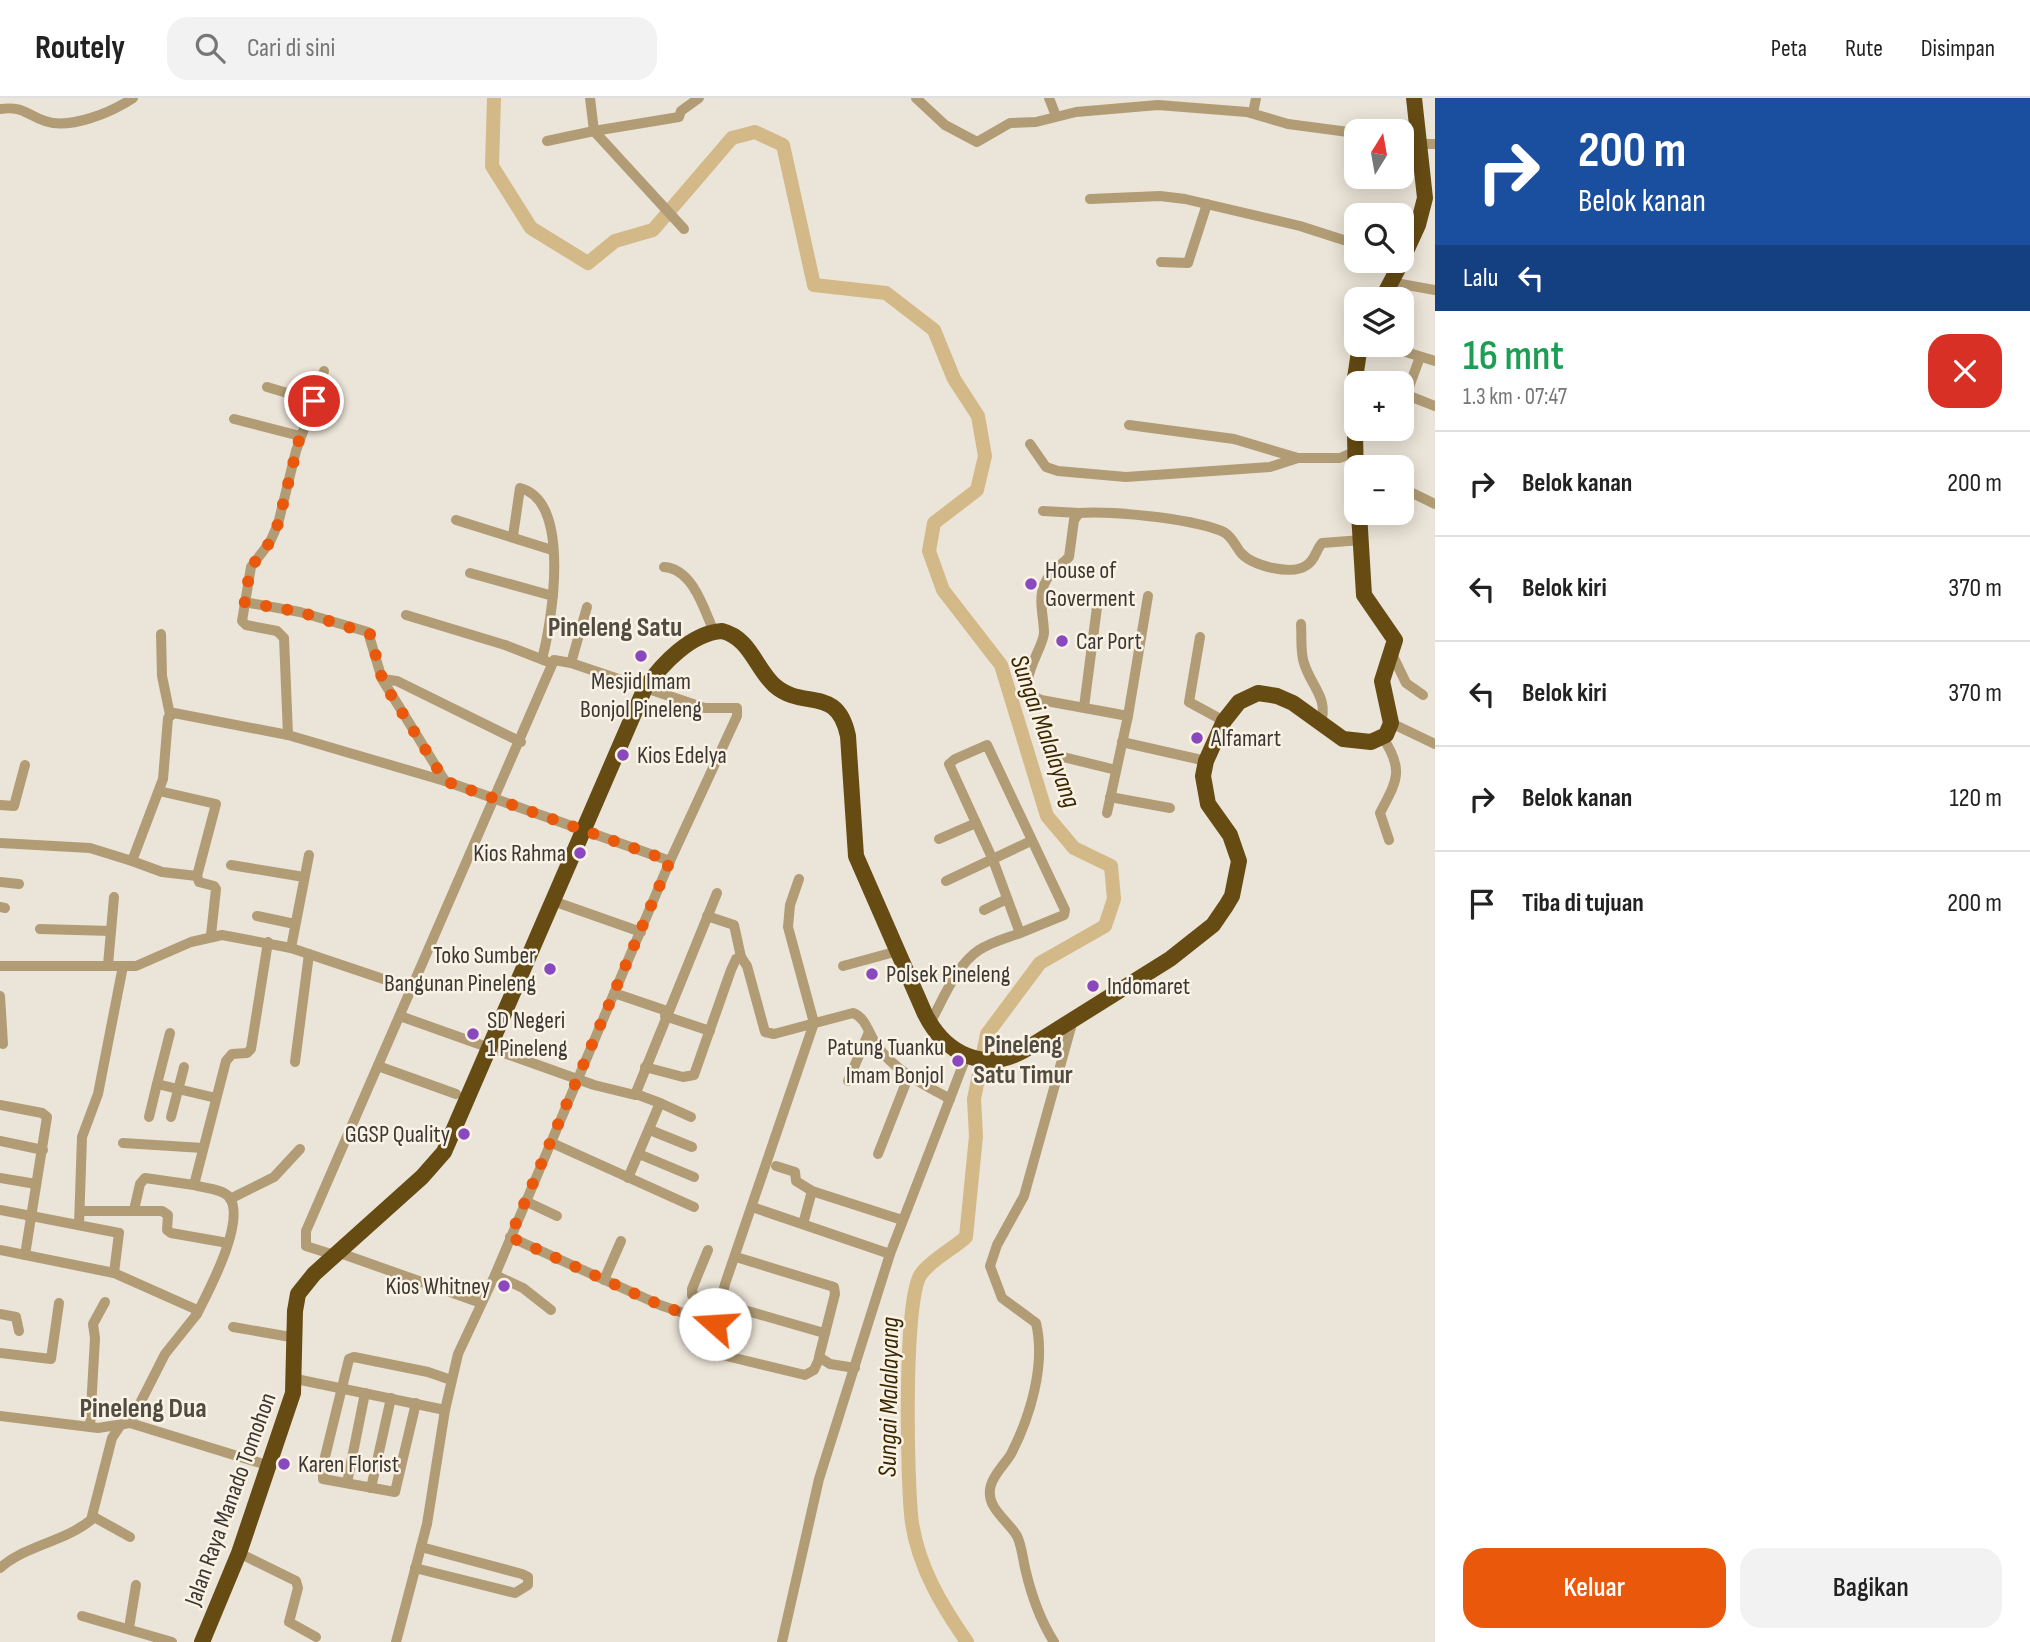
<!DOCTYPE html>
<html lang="id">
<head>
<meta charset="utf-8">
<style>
	:root { --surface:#fff; --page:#f2f2f2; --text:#222; --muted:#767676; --line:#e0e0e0; --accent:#ea580c }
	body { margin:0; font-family:"Sofia Sans Condensed",sans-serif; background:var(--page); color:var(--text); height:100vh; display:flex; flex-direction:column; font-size:26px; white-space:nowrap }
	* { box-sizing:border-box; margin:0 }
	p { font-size:23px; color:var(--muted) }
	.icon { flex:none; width:38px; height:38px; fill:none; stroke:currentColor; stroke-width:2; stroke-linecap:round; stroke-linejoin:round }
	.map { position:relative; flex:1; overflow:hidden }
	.drawer { display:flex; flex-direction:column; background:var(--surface); width:595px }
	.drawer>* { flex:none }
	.guide { background:#1a4fa0; color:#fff; overflow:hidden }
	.needle { width:46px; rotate:11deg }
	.controls { position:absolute; left:1344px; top:21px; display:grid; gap:14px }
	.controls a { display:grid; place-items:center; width:70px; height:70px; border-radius:14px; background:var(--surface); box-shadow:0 4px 18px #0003; font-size:35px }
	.pin { position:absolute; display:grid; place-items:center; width:60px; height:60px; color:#fff; margin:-30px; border:4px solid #fff; border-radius:50%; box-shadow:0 2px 7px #0007 }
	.me { position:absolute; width:77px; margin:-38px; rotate:289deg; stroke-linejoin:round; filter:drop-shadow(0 0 5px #0008) }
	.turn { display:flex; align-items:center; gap:24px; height:147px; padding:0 28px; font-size:32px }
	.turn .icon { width:91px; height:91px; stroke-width:2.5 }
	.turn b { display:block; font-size:49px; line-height:60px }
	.then { display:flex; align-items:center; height:66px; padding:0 28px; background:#0003; gap:14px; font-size:26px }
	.round { display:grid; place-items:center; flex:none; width:74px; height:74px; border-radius:21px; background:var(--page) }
	.head { display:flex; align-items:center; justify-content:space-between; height:119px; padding:0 28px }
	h1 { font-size:42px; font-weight:600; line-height:52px; color:#1e9e55 }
	.button { display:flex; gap:14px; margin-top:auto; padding:14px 28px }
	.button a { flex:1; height:80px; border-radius:21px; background:var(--accent); color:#fff; font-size:28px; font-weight:600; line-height:80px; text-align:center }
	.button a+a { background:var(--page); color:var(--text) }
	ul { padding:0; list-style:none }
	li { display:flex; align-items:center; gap:21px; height:105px; padding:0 28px; border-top:2px solid var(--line) }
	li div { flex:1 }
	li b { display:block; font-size:26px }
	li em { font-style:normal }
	header { display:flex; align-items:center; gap:42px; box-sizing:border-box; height:98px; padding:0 35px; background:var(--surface); border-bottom:2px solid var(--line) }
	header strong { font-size:33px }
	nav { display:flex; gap:38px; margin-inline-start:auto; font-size:24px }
	.search { width:490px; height:63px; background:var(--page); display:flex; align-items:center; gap:18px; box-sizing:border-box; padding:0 24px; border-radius:21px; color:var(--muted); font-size:26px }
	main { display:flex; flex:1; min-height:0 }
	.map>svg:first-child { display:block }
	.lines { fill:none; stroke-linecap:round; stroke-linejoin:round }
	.river { stroke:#d4b988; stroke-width:14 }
	.minor { stroke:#b19c75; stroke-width:10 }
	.highway { stroke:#664b13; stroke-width:16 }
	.route { stroke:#ea580c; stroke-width:12; stroke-dasharray:0 21.6 }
	.poi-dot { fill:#8948bd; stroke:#f9f2e5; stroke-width:2.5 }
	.labels { text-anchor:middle; stroke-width:5; stroke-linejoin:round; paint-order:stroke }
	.poi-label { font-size:24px; fill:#3b3833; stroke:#f9f2e5; text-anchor:start }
	.street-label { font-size:24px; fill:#3b3833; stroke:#f9f2e5 }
	.water-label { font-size:26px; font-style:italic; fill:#392700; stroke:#f9f2e5 }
	.neighbourhood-label { font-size:26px; font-weight:bold; fill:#514b41; stroke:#f9f2e5 }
	.quarter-label { font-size:28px; font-weight:bold; fill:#514b41; stroke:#f9f2e5 }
</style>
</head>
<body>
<header>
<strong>Routely</strong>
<div class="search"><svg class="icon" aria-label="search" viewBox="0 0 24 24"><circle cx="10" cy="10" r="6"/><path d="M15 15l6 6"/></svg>Cari di sini</div>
<nav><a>Peta</a><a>Rute</a><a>Disimpan</a></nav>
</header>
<main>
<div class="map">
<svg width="1435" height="1544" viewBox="0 0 1435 1544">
	<rect width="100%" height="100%" fill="#ebe4d8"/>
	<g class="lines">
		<path class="river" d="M494 0 492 68 531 130 588 165 615 143 653 132 732 40 755 34 783 47 814 187 886 195 934 232 954 281 978 318 985 358 977 392 934 425 929 453 943 492 1001 567 1047 718 1074 750 1111 768 1114 801 1105 828 1040 865 987 936 974 1001 976 1038 966 1139C953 1151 931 1162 921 1176 903 1201 907 1389 912 1425 919 1470 942 1508 967 1544"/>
		<g class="minor">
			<path d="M590 0 594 33 679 19 681 13 699 0"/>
			<path d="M916 0 945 27 977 44 1010 25 1036 24 1076 14 1158 7 1247 14 1288 26 1356 35"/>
			<path d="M1049 0 1056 18"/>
			<path d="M0 11C24 8 25 16 45 23 70 32 112 14 133 0"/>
			<path d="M1253 15 1256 0"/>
			<path d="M1402 35H1417"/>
			<path d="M547 43 594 33 684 131"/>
			<path d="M1420 46H1435"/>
			<path d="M1090 101 1160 98 1185 101 1300 128 1356 146"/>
			<path d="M1161 164 1188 165 1207 106"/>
			<path d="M1390 184 1435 192"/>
			<path d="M1383 247 1435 263"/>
			<path d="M1354 282 1371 285"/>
			<path d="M267 289 314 303 296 353 278 426 270 444 251 469 242 523 246 527 277 533 284 540 288 637"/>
			<path d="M1402 295 1435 308"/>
			<path d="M1406 297 1420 259"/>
			<path d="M314 303 324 273"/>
			<path d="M234 321 300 338"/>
			<path d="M1129 327 1234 341 1298 360"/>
			<path d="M1030 346 1046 369 1058 373 1126 379 1270 369 1298 360H1340L1354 354"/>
			<path d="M1402 390 1435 406"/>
			<path d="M1043 413 1079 415"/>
			<path d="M456 422 552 452"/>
			<path d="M513 438 520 390C572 403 552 524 542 561"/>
			<path d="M664 469C693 471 704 511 714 534"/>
			<path d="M470 475 553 498"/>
			<path d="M244 504 300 514 368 534 382 581"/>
			<path d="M406 517 505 547 546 563"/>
			<path d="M1301 526C1302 539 1300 553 1304 565 1311 589 1330 600 1320 627"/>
			<path d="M161 536 162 578 170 617"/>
			<path d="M1200 539 1189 604 1224 623"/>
			<path d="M1392 556 1406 585 1423 597"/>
			<path d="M571 565 587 509"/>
			<path d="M1084 609 1097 509"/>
			<path d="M1128 618 1041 602C1010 591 1043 553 1044 535 1044 520 1038 502 1044 487 1049 474 1060 468 1069 459L1074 422 1079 415C1114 413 1186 420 1219 432 1231 436 1234 446 1241 455 1253 468 1292 478 1307 467 1315 462 1316 452 1322 445L1362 442"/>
			<path d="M1391 625 1435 646"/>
			<path d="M1383 640C1405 673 1396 684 1380 715L1389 742"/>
			<path d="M1122 644 1206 663"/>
			<path d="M1047 655 1116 672"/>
			<path d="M445 683 382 581 397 583 521 644"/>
			<path d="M159 693 216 706 197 778"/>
			<path d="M1110 699 1170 710"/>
			<path d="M0 707 14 708 25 667"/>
			<path d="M1107 715 1128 618 1148 498"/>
			<path d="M939 741 976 725"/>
			<path d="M0 745 90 750 132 763"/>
			<path d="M231 767 304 779"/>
			<path d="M799 781 790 807 788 829 814 925 725 1186 711 1248 718 1256 805 1277 814 1272 819 1261"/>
			<path d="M946 783 1031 743"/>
			<path d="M0 784 19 786"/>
			<path d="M553 803 641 834"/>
			<path d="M0 809 5 810"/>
			<path d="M984 812 1007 801"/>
			<path d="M257 818 295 826"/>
			<path d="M707 818 734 827 741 859"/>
			<path d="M40 831 111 833"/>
			<path d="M211 837 216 791 214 788 199 784 197 778 162 774 132 763 163 681 168 620 174 615 288 637 445 683 670 763"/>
			<path d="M291 850 309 757"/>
			<path d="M108 867 114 799"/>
			<path d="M0 868H136L191 844 222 837 291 850 413 891"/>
			<path d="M843 868 898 853"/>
			<path d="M614 895 667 913"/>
			<path d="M0 898 3 946"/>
			<path d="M400 918 594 987 635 997 717 795"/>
			<path d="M665 918 710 933"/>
			<path d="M930 925C943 902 956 867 979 852 991 844 1007 840 1020 835L993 762 949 666 955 661 987 647 1065 812 1064 817 1020 835"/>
			<path d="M170 935 157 986 216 1000"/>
			<path d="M295 964 309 856"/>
			<path d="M378 968 456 996"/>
			<path d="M645 969 683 979 694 977 731 872 736 861 741 859 747 868 765 934 774 936 853 915C867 920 869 938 878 949 895 973 925 987 950 1001"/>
			<path d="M848 983 869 934"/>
			<path d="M636 996 660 1005"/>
			<path d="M0 1007 42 1015 47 1019 25 1157"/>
			<path d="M149 1019 157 986"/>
			<path d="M171 1019 184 969"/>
			<path d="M650 1032 692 1049"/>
			<path d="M0 1043 43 1052"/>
			<path d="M123 1045 203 1050"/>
			<path d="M552 1045 694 1109"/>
			<path d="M639 1056 694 1079"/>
			<path d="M878 1056 909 977"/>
			<path d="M776 1068 795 1074 796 1083 812 1093 902 1122"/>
			<path d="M0 1080 36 1086"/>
			<path d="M628 1080 660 1005 691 1019"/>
			<path d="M230 1101 274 1079 300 1051"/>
			<path d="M525 1103 557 1118"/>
			<path d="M752 1109 890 1156"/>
			<path d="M0 1112 119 1135 114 1175"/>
			<path d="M134 1112 140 1086 145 1080 194 1087"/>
			<path d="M81 1113H162L168 1117 167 1132 171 1135 228 1145"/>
			<path d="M803 1126 812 1093"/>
			<path d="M79 1127 82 1039 98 996 123 868"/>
			<path d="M510 1139 660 1207 715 1226"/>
			<path d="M0 1152 114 1175 195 1211 197 1216 165 1256 130 1325"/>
			<path d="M708 1152 692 1191V1197L824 1235"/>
			<path d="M337 1154 481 1205"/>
			<path d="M334 1157 306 1148V1133L554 562 571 565 705 610H737V618L670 763 495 1177 458 1256 445 1312 427 1426 396 1544"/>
			<path d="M736 1159 834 1189 835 1196 819 1259 830 1266 855 1270"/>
			<path d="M495 1177 523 1190 551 1212"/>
			<path d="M604 1182 621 1143"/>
			<path d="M0 1216 16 1219 19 1233"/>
			<path d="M197 1216C208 1194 247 1122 229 1099 223 1091 203 1090 194 1087L226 963 232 956 247 955 251 951 268 844"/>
			<path d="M233 1229 296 1240"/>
			<path d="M0 1255 51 1261 59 1205"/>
			<path d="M296 1281 445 1312"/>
			<path d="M416 1305 395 1394 323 1381V1367L349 1261 354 1259 428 1274 451 1282"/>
			<path d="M0 1318 98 1330 130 1325 270 1368"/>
			<path d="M90 1329 95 1240 93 1226 105 1204"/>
			<path d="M347 1385 365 1295"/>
			<path d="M371 1390 391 1300"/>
			<path d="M94 1419 130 1439"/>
			<path d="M239 1455 296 1483 298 1490 289 1524 316 1539"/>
			<path d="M0 1470C26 1447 64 1444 91 1422L112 1340 120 1328"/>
			<path d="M415 1470 515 1495 528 1487V1479L522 1476 421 1449"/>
			<path d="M82 1518 172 1544"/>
			<path d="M129 1530 136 1487"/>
			<path d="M782 1544 819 1381 890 1156 966 959"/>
			<path d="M1054 1544C1040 1522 1032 1499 1026 1474 1023 1463 1022 1448 1017 1438 1008 1422 984 1409 991 1387 994 1376 1005 1366 1011 1356 1030 1319 1046 1267 1036 1225L1002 1200 990 1168 997 1147 1024 1098 1073 922"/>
		</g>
		<g class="highway">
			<path d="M1402 162 1418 127 1425 100 1414 0"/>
			<path d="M1382 201 1402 163"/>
			<path d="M1356 383 1354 287 1360 247"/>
			<path d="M202 1544 239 1455 293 1295 295 1213 298 1196 314 1176 422 1079 444 1054 645 590C662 566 691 535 722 533 750 540 755 569 774 587 803 613 837 586 848 638L856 758 925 916C945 956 983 974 1023 953L1170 861 1213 827 1226 808 1232 798 1239 763 1230 737 1208 706 1203 678 1206 663 1224 623 1239 604 1258 595 1277 598 1293 605 1343 641 1371 644 1386 637 1391 625 1382 583 1395 542 1364 497 1359 415"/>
		</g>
	</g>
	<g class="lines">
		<path class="route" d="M314 303 300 338 278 426 270 444 251 469 244 504 300 514 370 536 383 584 445 683 670 763 510 1139 660 1207 715 1226"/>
	</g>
	<g class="poi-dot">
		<circle cx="1031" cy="486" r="7"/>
		<circle cx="1062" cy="543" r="7"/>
		<circle cx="641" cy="558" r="7"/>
		<circle cx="1197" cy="640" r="7"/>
		<circle cx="623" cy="657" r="7"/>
		<circle cx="580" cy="755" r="7"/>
		<circle cx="550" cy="871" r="7"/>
		<circle cx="872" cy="876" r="7"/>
		<circle cx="1093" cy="888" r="7"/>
		<circle cx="473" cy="936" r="7"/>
		<circle cx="958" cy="963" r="7"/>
		<circle cx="464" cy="1036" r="7"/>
		<circle cx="504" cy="1188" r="7"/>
		<circle cx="284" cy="1366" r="7"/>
	</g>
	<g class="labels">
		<g class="poi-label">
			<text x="1045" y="480">House of<tspan x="1045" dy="28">Goverment</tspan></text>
			<text x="1076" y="551">Car Port</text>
			<text x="641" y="591" text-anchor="middle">Mesjid Imam<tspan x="641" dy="28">Bonjol Pineleng</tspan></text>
			<text x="1211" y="648">Alfamart</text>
			<text x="637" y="665">Kios Edelya</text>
			<text x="566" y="763" text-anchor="end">Kios Rahma</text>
			<text x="536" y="865" text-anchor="end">Toko Sumber<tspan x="536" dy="28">Bangunan Pineleng</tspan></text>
			<text x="886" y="884">Polsek Pineleng</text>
			<text x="1107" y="896">Indomaret</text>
			<text x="487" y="930">SD Negeri<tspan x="487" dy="28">1 Pineleng</tspan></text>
			<text x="944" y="957" text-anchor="end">Patung Tuanku<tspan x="944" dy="28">Imam Bonjol</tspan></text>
			<text x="450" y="1044" text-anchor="end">GGSP Quality</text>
			<text x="490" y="1196" text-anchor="end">Kios Whitney</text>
			<text x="298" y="1374">Karen Florist</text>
		</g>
		<g class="street-label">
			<text transform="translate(230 1401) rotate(-70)" y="8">Jalan Raya Manado Tomohon</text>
		</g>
		<g class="water-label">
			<text transform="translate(1046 633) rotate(70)" y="9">Sungai Malalayang</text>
			<text transform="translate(888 1299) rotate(-89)" y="9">Sungai Malalayang</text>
		</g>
		<g class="neighbourhood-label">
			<text x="1023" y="955">Pineleng<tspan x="1023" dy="30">Satu Timur</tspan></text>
		</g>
		<g class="quarter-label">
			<text x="615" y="538">Pineleng Satu</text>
			<text x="143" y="1319">Pineleng Dua</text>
		</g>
	</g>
</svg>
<div class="controls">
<a><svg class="needle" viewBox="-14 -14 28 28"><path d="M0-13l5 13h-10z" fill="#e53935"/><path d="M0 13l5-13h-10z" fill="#767676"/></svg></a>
<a><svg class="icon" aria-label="search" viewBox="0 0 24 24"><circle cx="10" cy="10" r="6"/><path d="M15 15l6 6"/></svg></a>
<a><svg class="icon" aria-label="layers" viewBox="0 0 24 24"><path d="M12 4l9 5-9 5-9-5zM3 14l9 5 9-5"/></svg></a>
<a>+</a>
<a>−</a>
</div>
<div class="pin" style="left:314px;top:303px;background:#d93025"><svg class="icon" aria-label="arrive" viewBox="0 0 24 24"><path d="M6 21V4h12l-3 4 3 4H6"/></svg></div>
<svg class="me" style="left:715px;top:1226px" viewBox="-20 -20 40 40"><circle r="19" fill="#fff"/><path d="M0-13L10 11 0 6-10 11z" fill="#ea580c"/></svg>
</div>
<section class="drawer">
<div class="guide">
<div class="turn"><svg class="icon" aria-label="right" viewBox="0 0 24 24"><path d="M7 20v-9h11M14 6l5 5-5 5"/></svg><div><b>200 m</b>Belok kanan</div></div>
<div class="then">Lalu<svg class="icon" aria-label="left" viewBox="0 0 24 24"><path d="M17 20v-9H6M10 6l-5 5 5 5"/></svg></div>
</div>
<div class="head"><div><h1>16 mnt</h1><p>1.3 km · 07:47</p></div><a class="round" style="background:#d93025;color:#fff"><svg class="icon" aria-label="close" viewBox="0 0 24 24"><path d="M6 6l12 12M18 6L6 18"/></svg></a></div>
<ul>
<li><svg class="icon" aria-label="right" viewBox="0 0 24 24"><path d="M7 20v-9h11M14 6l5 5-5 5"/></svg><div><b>Belok kanan</b></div><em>200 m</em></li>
<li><svg class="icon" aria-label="left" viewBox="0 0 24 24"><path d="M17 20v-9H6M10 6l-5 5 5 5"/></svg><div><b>Belok kiri</b></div><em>370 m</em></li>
<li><svg class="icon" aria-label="left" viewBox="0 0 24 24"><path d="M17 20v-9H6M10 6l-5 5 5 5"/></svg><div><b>Belok kiri</b></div><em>370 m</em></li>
<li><svg class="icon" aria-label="right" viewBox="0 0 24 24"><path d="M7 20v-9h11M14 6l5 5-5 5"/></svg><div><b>Belok kanan</b></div><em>120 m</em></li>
<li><svg class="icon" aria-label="arrive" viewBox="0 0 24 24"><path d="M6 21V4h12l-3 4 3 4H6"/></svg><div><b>Tiba di tujuan</b></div><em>200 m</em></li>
</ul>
<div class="button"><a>Keluar</a><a>Bagikan</a></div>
</section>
</main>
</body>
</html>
